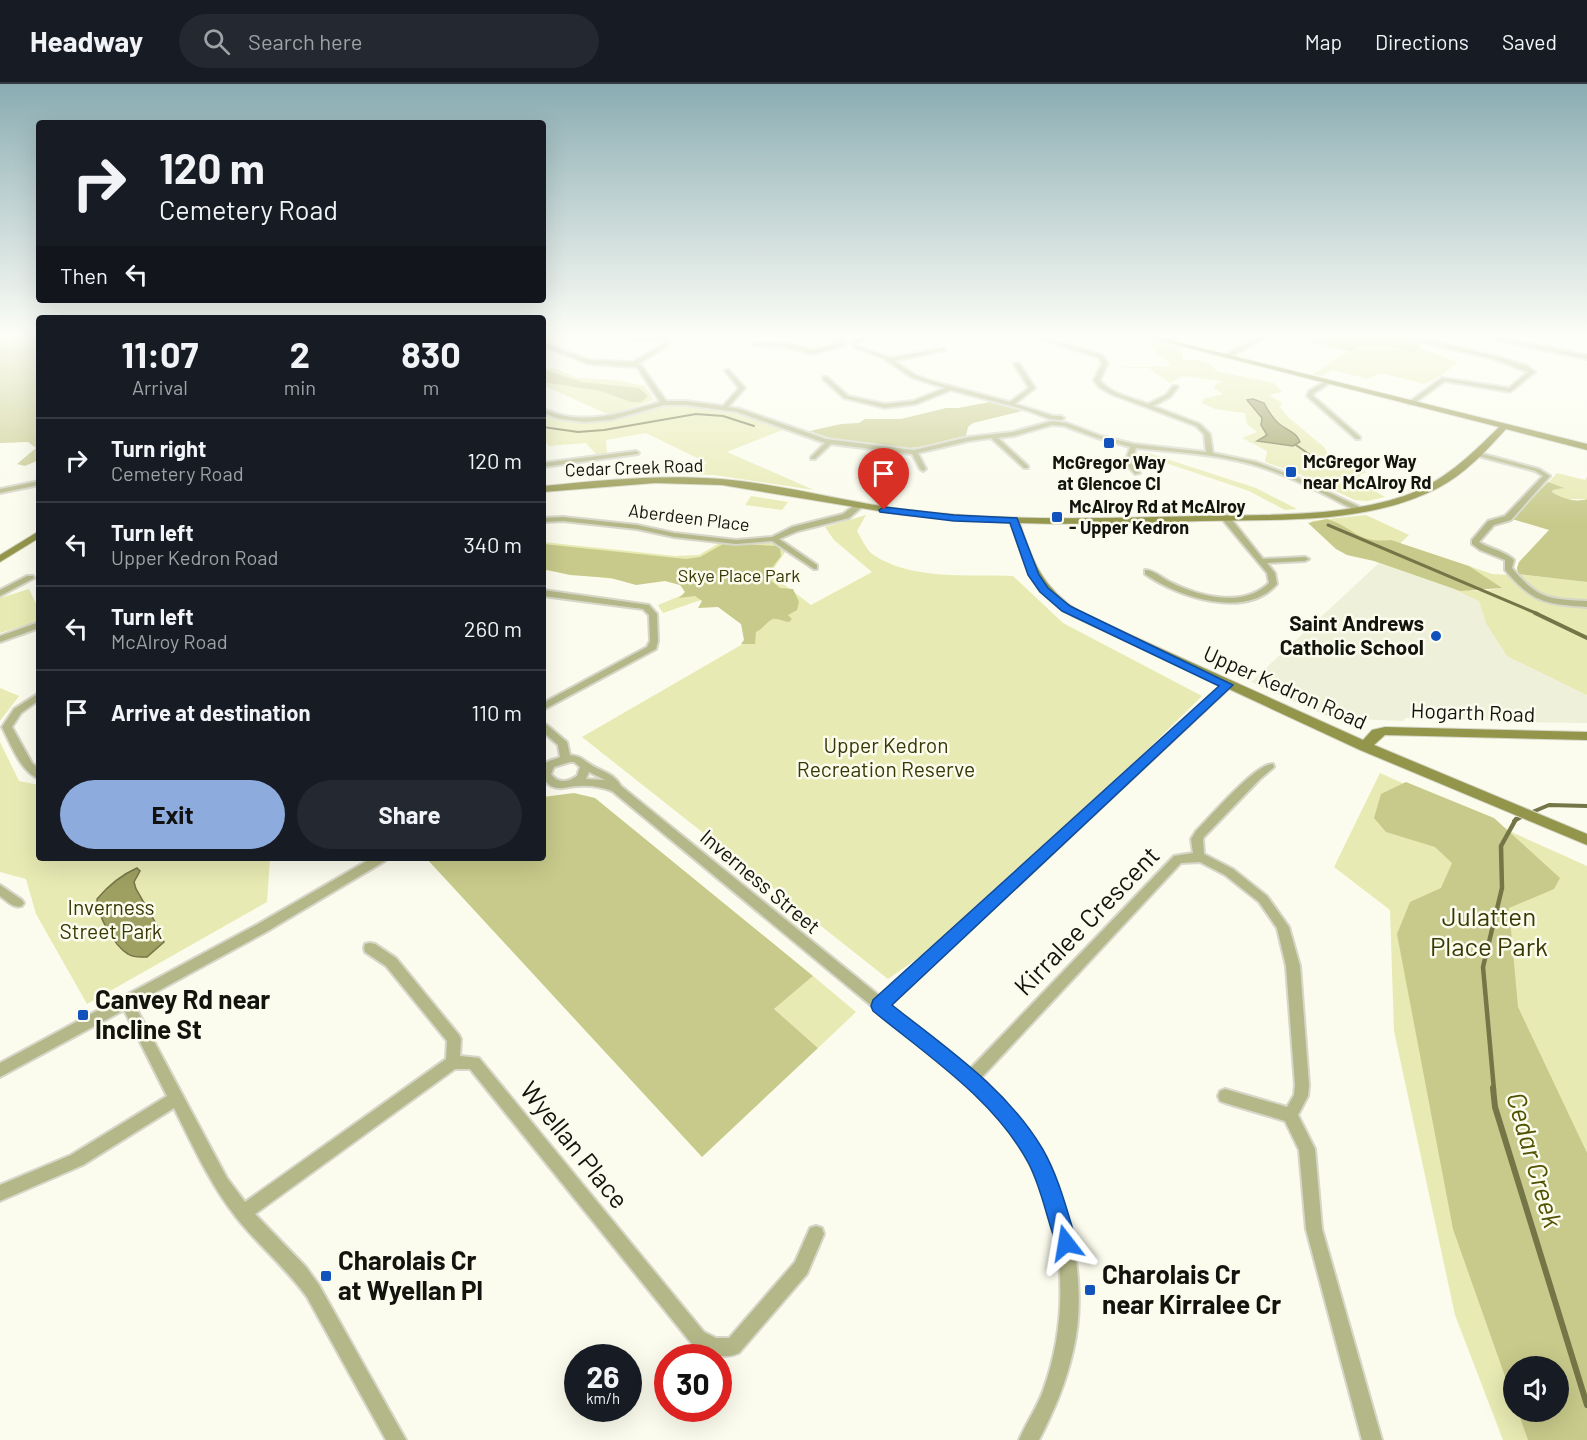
<!DOCTYPE html>
<html lang="en">
<head>
<meta charset="utf-8">
<style>
	:root { --surface:#171b24; --page:#242831; --text:#f1f3f6; --muted:#9ea1a6; --line:#363941; --accent:#8dabdc }
	body { margin:0; font-family:Barlow,sans-serif; background:var(--page); color:var(--text); height:100vh; display:flex; flex-direction:column; font-size:22px; white-space:nowrap }
	* { box-sizing:border-box; margin:0 }
	p { font-size:20px; color:var(--muted) }
	.icon { flex:none; width:33px; height:33px; fill:none; stroke:currentColor; stroke-width:2; stroke-linecap:round; stroke-linejoin:round }
	.map { position:relative; flex:1; overflow:hidden }
	.drawer { position:absolute; left:36px; top:231px; width:510px; height:546px; display:flex; flex-direction:column; background:var(--surface); border-radius:6px; box-shadow:0 6px 24px #0002 }
	.drawer>* { flex:none }
	.hud { position:absolute; left:36px; top:36px; width:510px; height:183px; border-radius:6px; box-shadow:0 6px 24px #0002; background:#171b24; color:var(--text); overflow:hidden }
	.tools { position:absolute; left:1503px; top:1272px; display:grid; gap:12px }
	.tools a { display:grid; place-items:center; width:66px; height:66px; border-radius:50%; background:var(--surface); box-shadow:0 6px 24px #0002; font-size:30px }
	.speed { position:absolute; left:564px; top:1260px; display:flex; gap:12px; font-size:30px; font-weight:700; text-align:center }
	.speed>* { display:grid; place-content:center; width:78px; height:78px; border-radius:50%; background:var(--surface); box-shadow:0 6px 24px #0002; line-height:1 }
	.speed small { font-size:15px; font-weight:400 }
	.speed .limit { border:9px solid #d22; background:#fff; color:#111 }
	.pin { position:absolute; display:grid; place-items:center; width:51px; height:51px; color:#fff; margin:-62px -26px; border-radius:50% 50% 50% 0; rotate:-45deg; box-shadow:0 0 6px #0007 }
	.pin .icon { rotate:45deg }
	.me { position:absolute; width:66px; margin:-33px; rotate:346deg; stroke-linejoin:round; filter:drop-shadow(0 0 4px #0008) }
	.turn { display:flex; align-items:center; gap:21px; height:126px; padding:0 24px; font-size:27px }
	.turn .icon { width:78px; height:78px; stroke-width:2.5 }
	.turn b { display:block; font-size:42px; line-height:51px }
	.then { display:flex; align-items:center; height:57px; padding:0 24px; background:#0003; gap:12px; font-size:22px }
	.eta { display:flex; justify-content:space-evenly; align-items:center; height:102px; text-align:center }
	.eta b { font-size:36px; font-weight:700; line-height:42px }
	.action { display:flex; gap:12px; margin-top:auto; padding:12px 24px }
	.action a { flex:1; height:69px; border-radius:36px; background:var(--accent); color:#111; font-size:24px; font-weight:700; line-height:69px; text-align:center }
	.action a+a { background:var(--page); color:var(--text) }
	ul { padding:0; list-style:none }
	li { display:flex; align-items:center; gap:18px; height:84px; padding:0 24px; border-top:2px solid var(--line) }
	li div { flex:1 }
	li b { display:block; font-size:22px }
	li em { font-style:normal }
	header { display:flex; align-items:center; gap:36px; box-sizing:border-box; height:84px; padding:0 30px; background:var(--surface); border-bottom:2px solid var(--line) }
	header strong { font-size:28px }
	nav { display:flex; gap:33px; margin-inline-start:auto; font-size:21px }
	.search { width:420px; height:54px; background:var(--page); display:flex; align-items:center; gap:15px; box-sizing:border-box; padding:0 21px; border-radius:33px; color:var(--muted); font-size:22px }
	.map>svg:first-child { display:block }
	.built { fill:#eef0d9 }
	.green { fill:#e7eab2; fill-rule:evenodd }
	.forest { fill:#c7ca8a }
	.water { fill:#9da061; stroke:#747648; stroke-width:1.5 }
	.lines { fill:none; stroke-linecap:round; stroke-linejoin:round }
	.stream-far4 { stroke:#747648; stroke-width:2 }
	.stream-far3 { stroke:#747648; stroke-width:3 }
	.stream-far2 { stroke:#747648; stroke-width:4 }
	.stream-far1 { stroke:#747648; stroke-width:4.5 }
	.stream { stroke:#747648; stroke-width:6 }
	.street-casing { stroke:#d6d7c9; stroke-width:4 }
	.secondary-casing { stroke:#d6d7c9; stroke-width:2 }
	.street { fill:#b4b787; fill-rule:evenodd }
	.secondary { fill:#93954a; fill-rule:evenodd }
	.route { fill:#1a73e8; stroke:#114b97; stroke-width:1.5 }
	.poi-dot { fill:#1252bd; stroke:#fbfced; stroke-width:2 }
	.labels { text-anchor:middle; stroke-width:5; stroke-linejoin:round; paint-order:stroke }
	.far-poi-label { font-size:18px; font-weight:bold; fill:#13140e; stroke:#fbfced; text-anchor:start }
	.far-street-label { font-size:18px; fill:#13140e; stroke:#fbfced }
	.far-park-label { font-size:18px; fill:#373804; stroke:#fbfced }
	.poi-label { font-size:21px; font-weight:bold; fill:#13140e; stroke:#fbfced; text-anchor:end }
	.street-label { font-size:21px; fill:#13140e; stroke:#fbfced }
	.park-label { font-size:21px; fill:#373804; stroke:#fbfced }
	.near-park-label { font-size:26px; fill:#373804; stroke:#fbfced }
	.near-street-label { font-size:26px; fill:#13140e; stroke:#fbfced }
	.near-poi-label { font-size:26px; font-weight:bold; fill:#13140e; stroke:#fbfced; text-anchor:start }
	.near-water-label { font-size:27px; font-style:italic; fill:#505202; stroke:#fbfced }
</style>
</head>
<body>
<header>
<strong>Headway</strong>
<div class="search"><svg class="icon" aria-label="search" viewBox="0 0 24 24"><circle cx="10" cy="10" r="6"/><path d="M15 15l6 6"/></svg>Search here</div>
<nav><a>Map</a><a>Directions</a><a>Saved</a></nav>
</header>
<div class="map">
<svg width="1587" height="1356" viewBox="0 0 1587 1356">
	<rect width="100%" height="100%" fill="#fbfced"/>
	<path class="built" d="M1379 479 1454 505 1587 560V639L1495 638 1492 636 1406 634 1403 637 1331 634 1251 598Z"/>
	<g class="green">
		<path d="M1147 255 1181 264 1183 276H1197L1208 279 1216 285 1214 287 1274 299 1282 308 1269 311 1282 319 1280 323 1289 334 1324 363 1328 370 1367 388 1360 391 1367 402 1385 413 1367 417 1355 416 1299 390 1265 378 1267 367 1242 354 1257 348 1247 340 1245 329 1215 325 1202 319 1203 315 1223 310 1214 304 1216 300 1223 297 1183 292 1170 299 1149 284H1111L1172 282 1144 257Z"/>
		<path d="M1367 261 1396 264 1408 268 1423 265 1458 278 1440 292 1425 300 1380 289 1368 295 1332 286 1322 292 1313 290 1349 267Z"/>
		<path d="M543 284 556 285 577 294 614 296 645 302 654 316 615 329H605L543 301Z"/>
		<path d="M678 320 731 326 785 345 727 368 814 406 714 391 680 390 707 379 646 349 606 356 607 369 597 371 586 359 549 362 543 354V331C602 349 624 326 678 320Z"/>
		<path d="M1148 369 1256 404 1297 425 1285 426 1249 407 1139 370Z"/>
		<path d="M1557 389 1585 396 1587 393V415H1565L1552 408 1553 406 1563 404 1548 399Z"/>
		<path d="M751 412 788 418 782 426 745 421Z"/>
		<path d="M866 431 857 447C861 454 866 465 872 470 911 497 969 490 1013 492L1063 539 1202 612 1143 670 946 849 918 874 888 895 582 653 748 557V534L710 513 663 529 658 521 687 509 681 497H629L543 486V458L675 472 699 471 721 458 774 459 780 461 785 468 770 490 811 521 872 488 834 456 825 443Z"/>
		<path d="M1366 431 1409 451 1379 479 1333 457 1311 437Z"/>
		<path d="M1469 482 1492 490 1510 491C1536 522 1549 520 1587 523V611L1507 572 1486 539 1479 517 1454 505 1482 507 1501 504Z"/>
		<path d="M1518 490 1587 498V518L1550 515 1533 509Z"/>
		<path d="M29 505 39 526V537L0 549V514Z"/>
		<path d="M0 604 19 612 0 637Z"/>
		<path d="M0 658 19 697 39 701V774H270L267 818 87 920 36 830 26 795 0 788Z"/>
		<path d="M1380 689 1587 782V1356H1503L1455 1231 1394 947 1390 826 1334 783ZM1514 1282H1558V1328H1514Z"/>
		<path d="M813 892 856 928 818 964 774 925Z"/>
	</g>
	<g class="forest">
		<path d="M0 251H39V255L32 262 39 263V376L25 382 17 380 36 364 28 358 0 359Z"/>
		<path d="M1317 251H1388L1423 259 1418 263 1423 265 1415 266V269H1413L1396 264 1367 261 1349 267 1307 257Z"/>
		<path d="M543 285 581 298 639 304 648 312 641 318H631L601 307 543 298Z"/>
		<path d="M990 318 1022 327 973 339 968 343 966 352C948 355 930 362 911 364 883 366 836 358 810 347L841 340 859 339 865 335H901L946 324H958Z"/>
		<path d="M1548 398 1564 404 1553 406 1552 408C1562 414 1575 419 1587 415V498L1518 490 1517 484 1519 478 1549 446 1512 435Z"/>
		<path d="M1327 435C1354 443 1357 460 1391 456L1469 482 1502 504 1460 507 1374 477 1347 471 1336 465 1308 439Z"/>
		<path d="M725 459 776 462 780 465 781 472 771 485 768 494 780 504 793 505 799 518 797 526 788 531 792 535 789 538C784 538 778 534 773 535 767 537 763 545 756 548L755 560H741L744 556 741 540 718 523 698 524 702 517 695 512 679 514 685 508 680 501 665 497 636 501 611 494 570 491 543 485V460L686 475 700 473Z"/>
		<path d="M1406 698 1494 734 1560 794 1554 805 1509 824 1518 923 1587 1069V1356H1528L1518 1328H1558V1282H1514L1513 1315 1453 1145 1397 850 1410 818 1441 804 1452 779 1435 763 1386 748 1374 734 1381 710Z"/>
		<path d="M574 709 595 714 813 892 774 925 818 964 702 1073 426 774H543V713Z"/>
	</g>
	<g class="water">
		<path d="M1253 315 1264 319C1268 327 1272 333 1278 339 1286 346 1297 348 1300 358L1293 362 1257 357 1267 351 1261 341 1262 334 1247 316Z"/>
		<path d="M137 784 140 787 134 798 136 805 158 843 164 858 147 873C140 873 134 874 128 870 114 862 97 831 97 815 108 802 121 791 137 784Z"/>
	</g>
	<g class="lines">
		<g class="stream-far4">
			<path d="M543 343 578 348 604 346 696 330 723 332 754 342"/>
			<path d="M1296 361 1313 373"/>
		</g>
		<g class="stream-far3">
			<path d="M1311 371 1314 373"/>
			<path d="M1328 441 1538 530"/>
		</g>
		<g class="stream-far2">
			<path d="M1535 529 1587 554"/>
			<path d="M1530 729 1549 721 1587 722"/>
			<path d="M1514 737 1523 732"/>
		</g>
		<path class="stream-far1" d="M1494 1006 1483 883 1502 804 1501 762 1516 735"/>
		<path class="stream" d="M1493 1004 1495 1023 1587 1321"/>
		<defs>
			<g id="street">
				<path d="M620 251 633 252 671 251 667 254 670 257 667 262 638 280 641 281 666 317H686L723 322 739 304 725 287 728 285 745 304 728 323 740 325 826 355 914 366 969 353 1013 348 1052 337 1067 339 1101 352 1134 360 1206 368 1204 350 1196 342 1111 310 1099 303 1094 296 1102 279 1098 273 1027 251H1035L1102 271 1108 279 1100 296C1109 310 1133 314 1148 320L1166 311 1173 302H1177L1178 303 1170 313 1153 322 1200 340 1210 350 1213 369 1256 378 1296 393 1364 425 1357 427C1323 410 1288 390 1251 380 1214 370 1175 368 1136 364L1131 379 1140 389 1135 390 1125 379 1130 363 1097 354 1064 342 1052 341 1014 352 998 354 1028 382V384H1024L991 354 969 357 918 369 926 385 923 387 920 385 912 370 831 360 815 375H811V373L825 359 737 328 686 321H664L611 336 584 338 560 335 543 329V325C549 327 555 330 561 331 595 339 628 327 660 318L637 283 588 280 543 262V258L589 276 633 278 663 260 664 257 663 256H633Z"/>
				<path d="M821 251H828L847 258 842 259Z"/>
				<path d="M870 251H877L856 259 851 258Z"/>
				<path d="M1172 251H1179L1166 258 1161 257Z"/>
				<path d="M1254 251 1267 253 1229 273H1225V271L1259 253Z"/>
				<path d="M1408 251 1498 273 1527 282 1535 288 1510 308 1445 297 1413 320H1409V318L1442 294 1509 304 1528 288 1494 275 1413 256Z"/>
				<path d="M1497 253 1587 271V275L1495 256Z"/>
				<path d="M755 258 785 259 813 266 843 259 846 261 813 270 785 263 753 261Z"/>
				<path d="M854 261 890 274 945 264V266L894 277 915 291 931 297 1010 318 1029 304 1014 280 1019 279 1035 304 1015 320 1053 332H1061L1064 334 1061 336 1050 335 1026 326 951 306 916 320 885 324 844 314 823 295V293H827L848 312 885 320 913 317 945 304 911 293 883 274 854 263Z"/>
				<path d="M1326 297 1331 298 1314 309 1313 312 1360 353V355H1356L1307 312 1309 307Z"/>
				<path d="M636 367 639 369 638 370 543 383V379Z"/>
				<path d="M1476 368 1539 385 1550 392 1511 436 1494 441 1479 458C1490 465 1505 467 1514 476L1512 484C1538 515 1548 515 1587 517V523C1545 520 1533 519 1505 486V476L1480 466 1472 460V456L1488 437 1505 432 1543 392 1535 387 1474 371V369Z"/>
				<path d="M39 397V401L0 409V405Z"/>
				<path d="M857 419 864 421 849 434 798 447 779 455 817 481V485H814L772 457 736 460 674 453 637 445 563 437 543 438V434L563 433 637 441 674 449 736 456 772 453 792 443 843 430Z"/>
				<path d="M1222 431H1228L1263 475 1305 473 1309 475 1305 477 1267 479 1275 489 1277 500C1246 536 1178 513 1145 490V486C1154 486 1162 494 1170 498 1200 513 1243 524 1269 499L1267 489 1222 435Z"/>
				<path d="M27 492H33L34 494 0 512V506Z"/>
				<path d="M543 506 649 521 657 530 658 557 656 565 543 626V619L647 563 650 557 649 531 643 525 543 512Z"/>
				<path d="M39 538V544L0 558V552Z"/>
				<path d="M1227 598 1230 599 1232 601 1230 603 890 921 970 985 1174 772 1193 769 1191 755 1196 747C1209 734 1257 678 1273 680L1274 683 1260 695 1204 753 1203 755 1204 770 1233 785 1267 812 1289 843 1300 882 1309 1001 1308 1012 1298 1031 1315 1065 1322 1145 1382 1356H1362L1306 1145 1299 1066 1285 1037 1225 1019 1220 1017 1218 1012 1220 1007 1225 1005 1287 1023 1294 1011 1295 1001 1286 882 1277 844 1259 818 1225 791 1200 778 1181 779 981 994C1005 1017 1027 1043 1043 1072 1072 1127 1088 1205 1073 1267 1066 1299 1054 1327 1039 1356H1019C1026 1339 1037 1324 1043 1307 1075 1218 1063 1118 1006 1042 996 1029 983 1017 972 1005L612 707C601 703 591 701 579 702 569 702 561 707 551 702 543 698 539 684 547 678 550 676 557 675 560 673L558 661 543 648V640L547 641 567 658 570 671C579 672 581 674 588 679 601 688 613 688 621 702L881 913 1224 599ZM570 678H574L580 683 577 692C568 698 558 700 551 690L554 683ZM589 688 605 696 586 695Z"/>
				<path d="M39 609V616L21 629 12 643 32 679 39 685V695C20 687 11 660 2 643L14 625Z"/>
				<path d="M372 774H387L385 777 266 848 134 920 227 1094 245 1118 446 975 447 957 386 882 365 868 364 864 365 860 370 859 375 860 396 874 459 951 461 955 460 972 479 974 704 1248 716 1254H729L795 1178 810 1144 816 1142 822 1144 824 1150 807 1190 739 1269C722 1277 707 1269 692 1260L470 985H455L255 1130 306 1183 319 1201 406 1356H386L307 1213C286 1184 258 1161 236 1133 210 1100 193 1062 174 1024L83 1081 0 1117V1101L71 1071 167 1012 124 926 0 993V979L258 840Z"/>
				<path d="M0 801 22 816 24 819 22 822C14 825 7 817 0 812Z"/>
			</g>
			<g id="secondary">
				<path d="M1138 251H1148L1587 360V366L1506 345C1486 367 1465 390 1438 404 1366 441 1279 435 1201 437 1141 439 1080 441 1020 439 1034 480 1042 503 1080 528L1363 656 1372 646 1385 643 1587 648V656L1385 651 1374 661 1587 750V761L1360 666 1072 532C1033 507 1025 482 1010 439L903 431 722 401 655 399 543 408V402C602 396 662 390 721 395 782 400 841 417 901 425 1000 438 1099 434 1198 432 1266 430 1338 434 1404 412 1443 398 1470 372 1499 343Z"/>
				<path d="M39 447V454L0 478V471Z"/>
			</g>
		</defs>
		<use href="#street" class="street-casing"/>
		<use href="#secondary" class="secondary-casing"/>
		<use href="#street" class="street"/>
		<use href="#secondary" class="secondary"/>
	</g>
	<linearGradient id="sky" x2="0" y2="1"><stop stop-color="#8aacb2"/><stop offset="0.57" stop-color="#fdfef7"/><stop offset="1" stop-color="#fdfef7" stop-opacity="0"/></linearGradient>
	<rect width="1587" height="441" fill="url(#sky)"/>
	<path class="route" d="M884 423 954 431 1017 434 1039 491 1048 504 1070 522 1233 601 892 921C946 964 1006 1004 1042 1064 1059 1093 1067 1127 1077 1159L1074 1167 1066 1170 1059 1167C1047 1138 1043 1108 1029 1080 995 1016 928 972 873 927L871 922 873 916 1219 602 1062 527 1040 508 1028 491 1010 439 954 437 880 428 879 426Z"/>
	<g class="poi-dot">
		<rect x="1103" y="353" width="12" height="12" rx="3"/>
		<rect x="1285" y="382" width="12" height="12" rx="3"/>
		<rect x="1051" y="427" width="12" height="12" rx="3"/>
		<circle cx="1436" cy="552" r="6"/>
		<rect x="77" y="925" width="12" height="12" rx="3"/>
		<rect x="320" y="1186" width="12" height="12" rx="3"/>
		<rect x="1084" y="1200" width="12" height="12" rx="3"/>
	</g>
	<g class="labels">
		<g class="far-poi-label">
			<text x="1303" y="384">McGregor Way<tspan x="1303" dy="21">near McAlroy Rd</tspan></text>
			<text x="1109" y="385" text-anchor="middle">McGregor Way<tspan x="1109" dy="21">at Glencoe Cl</tspan></text>
			<text x="1069" y="429">McAlroy Rd at McAlroy<tspan x="1069" dy="21">- Upper Kedron</tspan></text>
		</g>
		<g class="far-street-label">
			<text transform="translate(634 384) rotate(-2)" y="6">Cedar Creek Road</text>
			<text transform="translate(689 434) rotate(7)" y="6">Aberdeen Place</text>
		</g>
		<g class="far-park-label">
			<text x="739" y="498">Skye Place Park</text>
		</g>
		<g class="poi-label">
			<text x="1424" y="547">Saint Andrews<tspan x="1424" dy="24">Catholic School</tspan></text>
		</g>
		<g class="street-label">
			<text transform="translate(1285 604) rotate(24)" y="7">Upper Kedron Road</text>
			<text transform="translate(1473 629) rotate(2)" y="7">Hogarth Road</text>
			<text transform="translate(760 798) rotate(40)" y="7">Inverness Street</text>
		</g>
		<g class="park-label">
			<text x="886" y="669">Upper Kedron<tspan x="886" dy="24">Recreation Reserve</tspan></text>
			<text x="111" y="831">Inverness<tspan x="111" dy="24">Street Park</tspan></text>
		</g>
		<g class="near-park-label">
			<text x="1489" y="842">Julatten<tspan x="1489" dy="30">Place Park</tspan></text>
		</g>
		<g class="near-street-label">
			<text transform="translate(1087 837) rotate(-46)" y="9">Kirralee Crescent</text>
			<text transform="translate(574 1061) rotate(51)" y="9">Wyellan Place</text>
		</g>
		<g class="near-poi-label">
			<text x="95" y="925">Canvey Rd near<tspan x="95" dy="30">Incline St</tspan></text>
			<text x="338" y="1186">Charolais Cr<tspan x="338" dy="30">at Wyellan Pl</tspan></text>
			<text x="1102" y="1200">Charolais Cr<tspan x="1102" dy="30">near Kirralee Cr</tspan></text>
		</g>
		<g class="near-water-label">
			<text transform="translate(1534 1076) rotate(74)" y="9">Cedar Creek</text>
		</g>
	</g>
</svg>
<div class="tools">
<a><svg class="icon" aria-label="sound" viewBox="0 0 24 24"><path d="M4 9h4l5-4v14l-5-4H4zM17 9q2 3 0 6"/></svg></a>
</div>
<div class="speed"><div>26<small>km/h</small></div><div class="limit">30</div></div>
<div class="pin" style="left:884px;top:426px;background:#d93025"><svg class="icon" aria-label="arrive" viewBox="0 0 24 24"><path d="M6 21V4h12l-3 4 3 4H6"/></svg></div>
<svg class="me" style="left:1066px;top:1159px" viewBox="-20 -20 40 40"><path d="M0-17L14 15 0 8-14 15z" fill="#1a73e8" stroke="#fff" stroke-width="4"/></svg>
<div class="hud">
<div class="turn"><svg class="icon" aria-label="right" viewBox="0 0 24 24"><path d="M7 20v-9h11M14 6l5 5-5 5"/></svg><div><b>120 m</b>Cemetery Road</div></div>
<div class="then">Then<svg class="icon" aria-label="left" viewBox="0 0 24 24"><path d="M17 20v-9H6M10 6l-5 5 5 5"/></svg></div>
</div>
<section class="drawer">
<div class="eta">
<div><b>11:07</b><p>Arrival</p></div>
<div><b>2</b><p>min</p></div>
<div><b>830</b><p>m</p></div>
</div>
<ul>
<li><svg class="icon" aria-label="right" viewBox="0 0 24 24"><path d="M7 20v-9h11M14 6l5 5-5 5"/></svg><div><b>Turn right</b><p>Cemetery Road</p></div><em>120 m</em></li>
<li><svg class="icon" aria-label="left" viewBox="0 0 24 24"><path d="M17 20v-9H6M10 6l-5 5 5 5"/></svg><div><b>Turn left</b><p>Upper Kedron Road</p></div><em>340 m</em></li>
<li><svg class="icon" aria-label="left" viewBox="0 0 24 24"><path d="M17 20v-9H6M10 6l-5 5 5 5"/></svg><div><b>Turn left</b><p>McAlroy Road</p></div><em>260 m</em></li>
<li><svg class="icon" aria-label="arrive" viewBox="0 0 24 24"><path d="M6 21V4h12l-3 4 3 4H6"/></svg><div><b>Arrive at destination</b></div><em>110 m</em></li>
</ul>
<div class="action"><a>Exit</a><a>Share</a></div>
</section>
</div>
</body>
</html>
